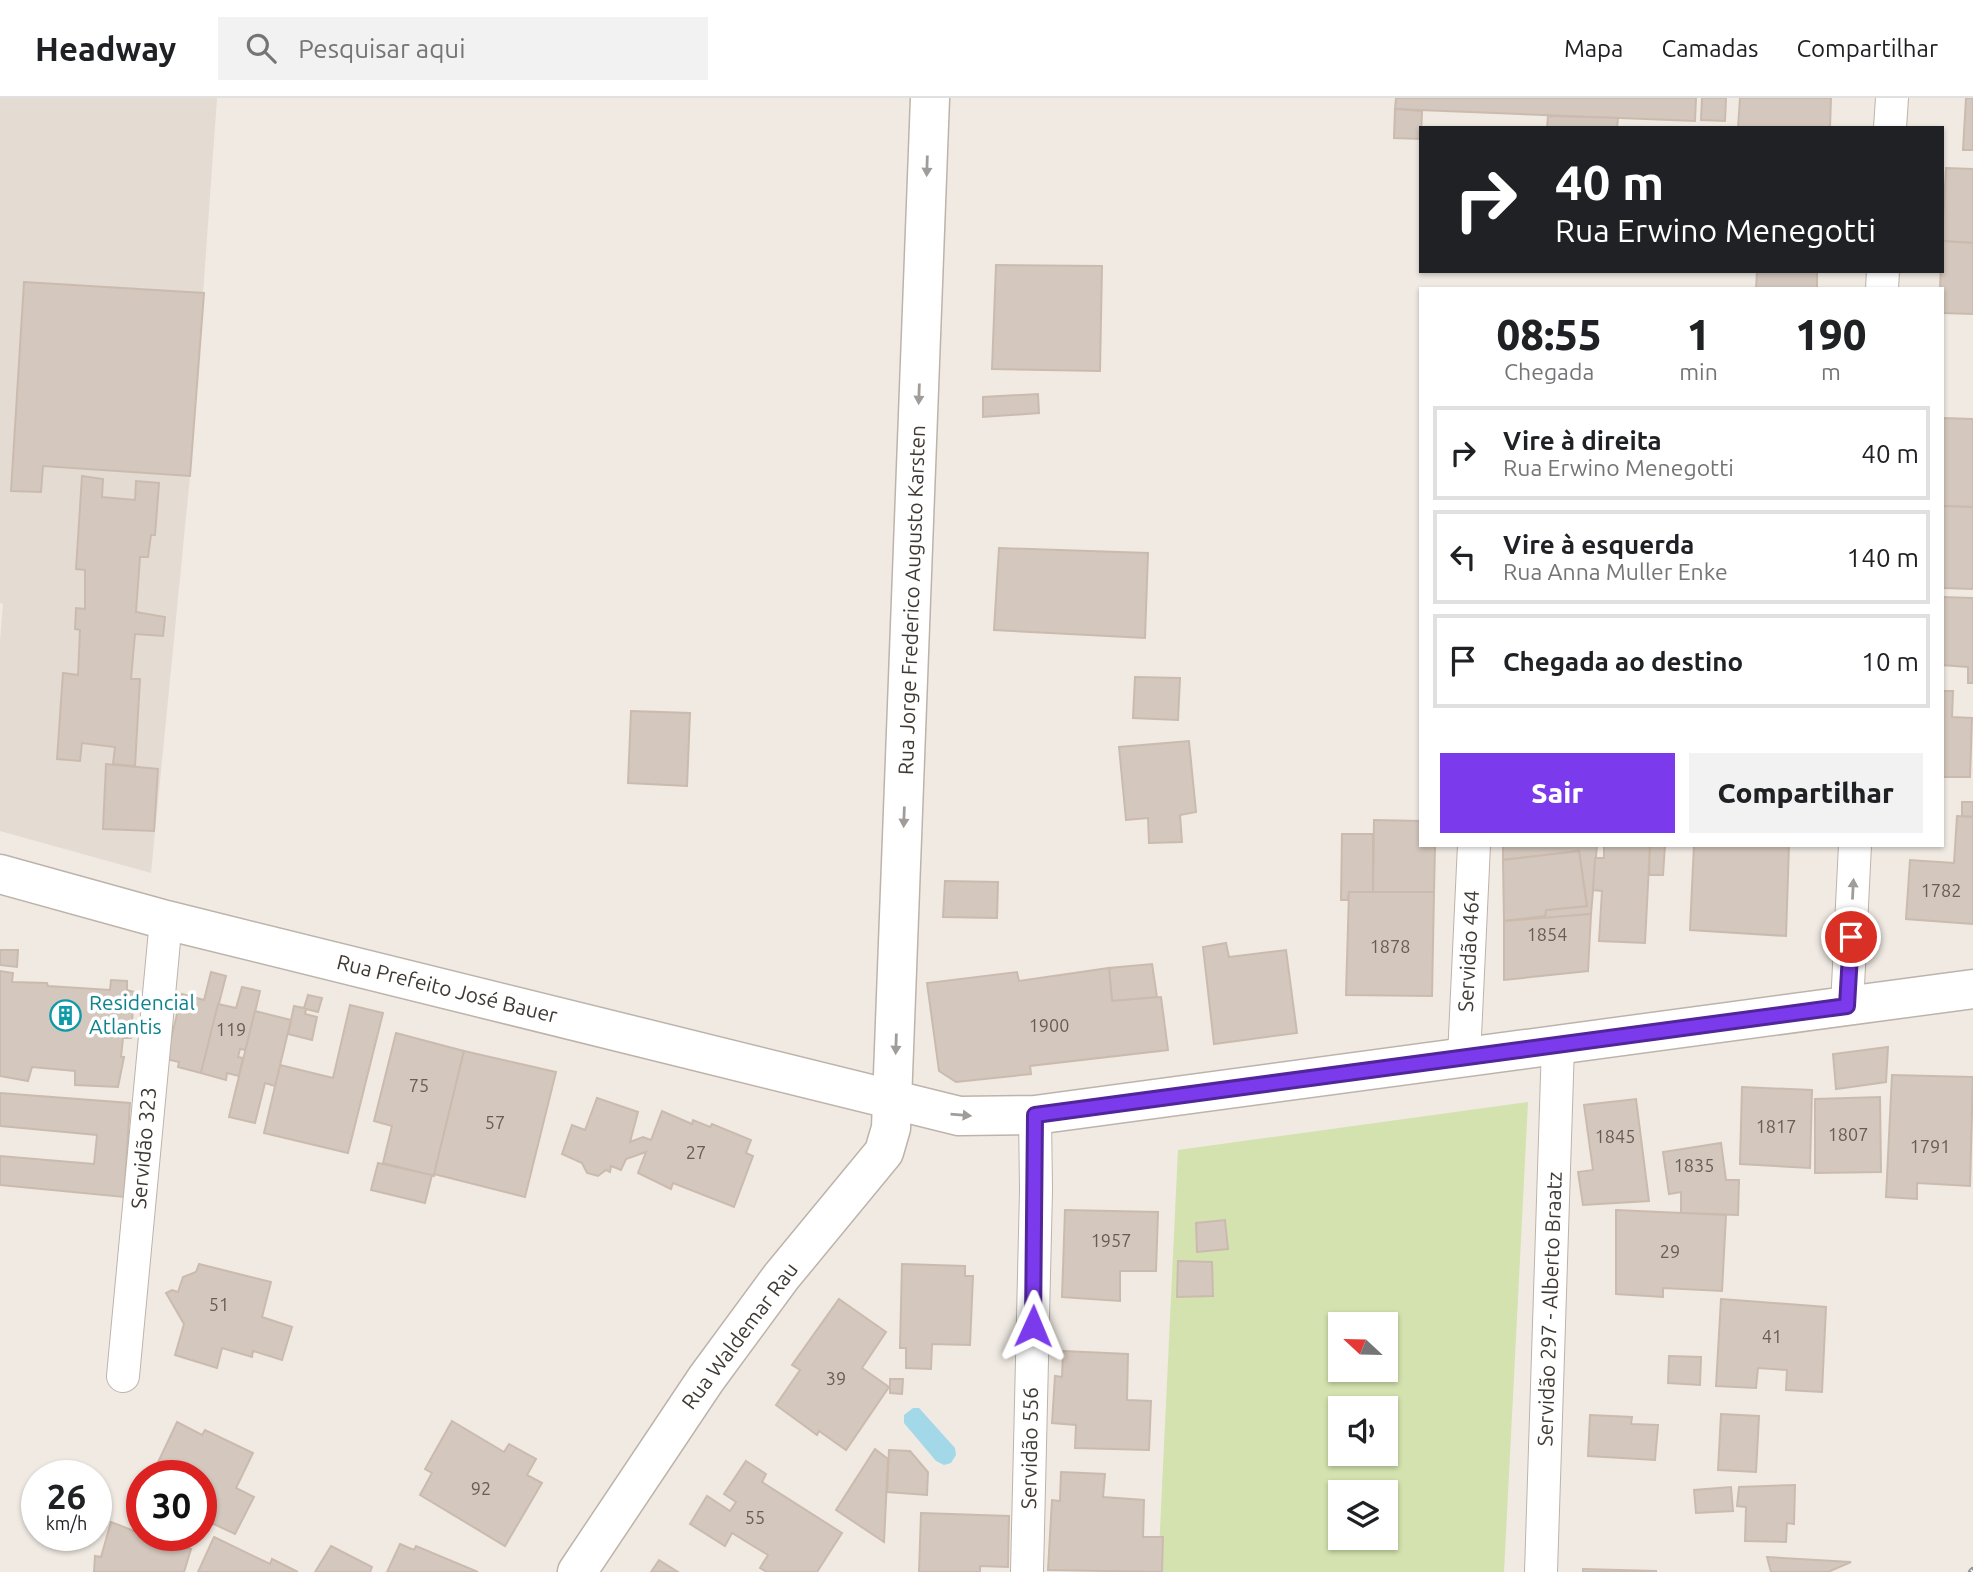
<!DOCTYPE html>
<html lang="pt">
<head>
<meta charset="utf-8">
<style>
	:root { --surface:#fff; --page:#f2f2f2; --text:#202124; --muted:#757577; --line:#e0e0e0; --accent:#7c3aed }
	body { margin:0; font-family:Ubuntu,sans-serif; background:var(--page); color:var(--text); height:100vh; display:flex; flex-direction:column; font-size:26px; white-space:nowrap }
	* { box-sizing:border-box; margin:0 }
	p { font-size:23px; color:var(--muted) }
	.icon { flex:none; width:38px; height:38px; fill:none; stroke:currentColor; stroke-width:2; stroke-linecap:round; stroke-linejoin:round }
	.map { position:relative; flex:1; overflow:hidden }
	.panel { position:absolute; left:1419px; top:189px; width:525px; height:560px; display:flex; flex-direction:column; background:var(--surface); border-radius:0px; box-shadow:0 2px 5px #0004 }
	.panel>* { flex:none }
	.top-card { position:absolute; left:1419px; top:28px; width:525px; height:147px; border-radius:0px; box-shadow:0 2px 5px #0004; background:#202124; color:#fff; overflow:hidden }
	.needle { width:46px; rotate:292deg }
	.controls { position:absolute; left:1328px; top:1214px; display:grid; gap:14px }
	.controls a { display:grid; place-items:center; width:70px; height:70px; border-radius:0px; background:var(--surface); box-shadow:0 2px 5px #0004; font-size:35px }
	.speed { position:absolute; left:21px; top:1362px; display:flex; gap:14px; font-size:35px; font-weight:700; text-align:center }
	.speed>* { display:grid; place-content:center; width:91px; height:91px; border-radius:50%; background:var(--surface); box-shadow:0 2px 5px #0004; line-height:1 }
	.speed small { font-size:18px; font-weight:400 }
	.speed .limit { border:10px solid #d22; background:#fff; color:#111 }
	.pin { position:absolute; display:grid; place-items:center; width:60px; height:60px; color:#fff; margin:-30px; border:4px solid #fff; border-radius:50%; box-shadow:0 2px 7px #0007 }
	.me { position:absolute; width:77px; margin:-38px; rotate:1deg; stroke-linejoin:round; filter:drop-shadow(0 0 5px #0008) }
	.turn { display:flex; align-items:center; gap:24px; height:147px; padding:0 21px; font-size:32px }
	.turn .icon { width:91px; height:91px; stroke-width:2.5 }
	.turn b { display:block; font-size:49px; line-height:60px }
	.eta { display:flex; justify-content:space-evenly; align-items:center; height:119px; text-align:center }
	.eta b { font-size:42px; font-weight:800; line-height:49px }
	.primary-button { display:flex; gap:14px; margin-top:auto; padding:14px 21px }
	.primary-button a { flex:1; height:80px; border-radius:0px; background:var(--accent); color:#fff; font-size:28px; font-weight:800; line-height:80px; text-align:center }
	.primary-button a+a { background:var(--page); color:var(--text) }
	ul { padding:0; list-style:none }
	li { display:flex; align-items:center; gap:21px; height:94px; margin:0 14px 10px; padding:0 7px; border:4px solid var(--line); border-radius:0px }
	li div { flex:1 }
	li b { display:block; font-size:26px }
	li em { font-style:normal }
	header { display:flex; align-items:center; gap:42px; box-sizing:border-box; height:98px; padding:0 35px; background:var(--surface); border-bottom:2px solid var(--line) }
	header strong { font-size:33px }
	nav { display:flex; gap:38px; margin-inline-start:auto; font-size:24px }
	.search { width:490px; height:63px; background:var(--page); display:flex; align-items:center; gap:18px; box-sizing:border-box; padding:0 24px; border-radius:0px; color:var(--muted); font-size:26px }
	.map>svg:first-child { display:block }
	.residential { fill:#e4dbd2 }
	.green { fill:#d3e2ae; fill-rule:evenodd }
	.water { fill:#a3d8e9 }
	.building { fill:#d4c7bd; stroke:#cbbbae; stroke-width:2 }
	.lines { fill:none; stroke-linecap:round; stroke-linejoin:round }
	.minor-casing { stroke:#beb3aa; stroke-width:34 }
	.tertiary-casing { stroke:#beb3aa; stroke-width:41 }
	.minor { stroke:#fff; stroke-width:32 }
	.tertiary { stroke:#fff; stroke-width:38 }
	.rail-casing { stroke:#939393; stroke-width:8 }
	.rail { stroke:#fff; stroke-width:5; stroke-dasharray:16; stroke-linecap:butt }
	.oneway { fill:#a09c9a }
	.route-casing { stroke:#51269a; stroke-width:18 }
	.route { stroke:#7c3aed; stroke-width:12 }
	.labels { text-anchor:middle; stroke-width:7; stroke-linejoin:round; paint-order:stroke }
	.number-label { font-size:18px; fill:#665d56 }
	.street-label { font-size:21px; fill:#413a34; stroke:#fff }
	.culture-label { font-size:21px; fill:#0d838f; stroke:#fff; text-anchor:start }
</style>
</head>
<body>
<header>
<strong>Headway</strong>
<div class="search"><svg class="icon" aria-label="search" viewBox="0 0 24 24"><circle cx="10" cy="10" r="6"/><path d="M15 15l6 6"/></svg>Pesquisar aqui</div>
<nav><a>Mapa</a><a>Camadas</a><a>Compartilhar</a></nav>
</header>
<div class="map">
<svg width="1973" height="1474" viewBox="0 0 1973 1474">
	<rect width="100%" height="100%" fill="#f0eae3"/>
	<path class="residential" d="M0 0H217L190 378 151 775 0 733V544L3 506 0 505Z"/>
	<path class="green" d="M1528 1004 1504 1474H1158L1178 1052ZM1340 1227H1386V1272H1340ZM1340 1311H1386V1356H1340ZM1340 1395H1386V1440H1340Z"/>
	<path class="water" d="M913 1310H919L955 1350 956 1357 951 1365 944 1367 936 1363 904 1325V1317Z"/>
	<g class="building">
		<path d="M1396 0H1696L1695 23 1395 11Z"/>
		<path d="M1702 0H1726L1725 23 1701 22Z"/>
		<path d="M1740 0H1831L1830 30H1738Z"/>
		<path d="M1966 0H1973V52H1963Z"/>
		<path d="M1395 11 1422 13 1421 41 1394 40Z"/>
		<path d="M1548 18 1618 20 1617 30H1547Z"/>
		<path d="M1946 70 1973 71V145L1942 143Z"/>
		<path d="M1942 143 1973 145V216L1942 215V191H1940Z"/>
		<path d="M996 167 1102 168 1100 273 992 271Z"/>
		<path d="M1757 173H1817V191H1756Z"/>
		<path d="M24 184 204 195 190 378 43 368 41 394 11 393Z"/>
		<path d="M1038 296 1039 315 983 319V299Z"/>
		<path d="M1942 320 1973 321V409L1942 408Z"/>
		<path d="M82 378 103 381 102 399 135 402 136 383 159 385 155 437H151L148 459H140L136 514 165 519 163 538 135 536 131 581H140L135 668 113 666 115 649 82 645 80 663 57 661 63 575 78 577 80 532 75 531 76 510 85 511V472L76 471Z"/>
		<path d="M1942 408 1973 409V491L1942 490Z"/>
		<path d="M999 450 1148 455 1145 540 994 532Z"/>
		<path d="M1942 499 1973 500V585H1968V569L1942 567Z"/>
		<path d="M1135 579 1180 580 1178 622 1133 620Z"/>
		<path d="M1942 593H1953L1952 619 1972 620 1970 679H1942Z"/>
		<path d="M631 613 690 615 687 688 628 685Z"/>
		<path d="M1189 643 1196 714 1180 717 1182 744 1149 745 1148 720 1126 722 1119 649Z"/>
		<path d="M106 666 158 671 154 733 103 731Z"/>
		<path d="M1962 704H1973V719L1962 718Z"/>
		<path d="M1957 718 1973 719V826L1906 821 1910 762 1954 765Z"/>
		<path d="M1374 722 1421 723V747H1435L1434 794H1373Z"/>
		<path d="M1342 736H1373V794H1349L1348 802H1341Z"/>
		<path d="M1503 747H1597L1591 816 1545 820 1546 812 1587 808 1579 753 1503 762Z"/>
		<path d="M1604 747H1650L1645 845 1599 843 1602 793 1593 792 1595 760H1604Z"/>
		<path d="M1650 747H1665L1663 777H1649Z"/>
		<path d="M1694 747H1789L1786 838 1690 832Z"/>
		<path d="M1579 753 1587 808 1546 812 1545 818 1504 823 1503 762Z"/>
		<path d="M945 783 998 784 997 820 943 819Z"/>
		<path d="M1349 794H1434L1432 898 1346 897Z"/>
		<path d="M1591 816 1588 873 1504 882V823Z"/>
		<path d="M1226 845 1229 859 1286 852 1297 935 1214 946 1203 849Z"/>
		<path d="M0 852H18L17 869 0 867Z"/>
		<path d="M1152 866 1157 899 1112 903 1109 870Z"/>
		<path d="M1109 870 1112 903 1161 899 1168 952 1030 968 1031 976 956 984 939 973 927 885 1017 874 1019 883Z"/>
		<path d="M0 873 13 875 12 884 47 885 48 888 110 892 111 882 127 883V892L134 894 131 940H123L121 959H124L118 989 75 987V973L32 969 28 983 0 978Z"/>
		<path d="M211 874 226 878 201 975 178 969 179 964 166 961 182 896 204 902Z"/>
		<path d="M242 889 260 893 246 952 240 951 238 959 243 960 239 978 227 975 226 982 201 975 218 906 236 910Z"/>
		<path d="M308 897 322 900 318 914 306 911 305 916 317 919 312 942 288 936 294 908 304 910Z"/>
		<path d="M350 907 383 915 348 1055 264 1035 280 967 333 980Z"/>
		<path d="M255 913 291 922 275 988 265 985 255 1025 229 1019Z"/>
		<path d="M396 935 464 953 434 1078 383 1065 392 1028 374 1023Z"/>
		<path d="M1888 949 1886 984 1836 991 1833 956Z"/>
		<path d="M464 953 556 974 525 1099 434 1076Z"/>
		<path d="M1892 977 1973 979 1970 1088 1917 1085V1101L1886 1099Z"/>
		<path d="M1742 989 1812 992 1810 1070 1740 1066Z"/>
		<path d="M0 995 130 1005 124 1099 0 1087V1058L94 1066 97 1037 0 1028Z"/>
		<path d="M1880 999 1881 1074 1815 1075V1001Z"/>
		<path d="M597 1000 638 1014 630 1044 643 1039 651 1042 662 1013 692 1026 693 1022 710 1029 712 1026 751 1042 746 1055 753 1058 734 1109 673 1085 671 1091 638 1075 646 1054 626 1061 621 1072 611 1068 610 1074 606 1072 598 1078 587 1075 582 1065 562 1056 572 1027 585 1032Z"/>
		<path d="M1636 1001 1649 1103 1583 1107 1578 1074 1593 1072 1584 1007Z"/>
		<path d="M1721 1045 1726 1082H1739L1738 1117 1681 1115V1094L1669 1096 1663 1054Z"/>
		<path d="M378 1065 432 1077 425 1105 371 1092Z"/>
		<path d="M1065 1112 1158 1114 1156 1173H1120V1203L1062 1199Z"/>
		<path d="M1616 1112 1726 1117 1722 1193 1663 1190V1199L1616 1196Z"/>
		<path d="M1225 1122 1228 1151 1197 1154 1196 1125Z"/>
		<path d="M1178 1163 1212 1164 1213 1198 1177 1199Z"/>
		<path d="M199 1166 271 1184 262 1219 292 1229 282 1262 253 1253 252 1259 222 1250 217 1270 175 1257 184 1226 166 1195 172 1192 178 1194 183 1179 196 1174Z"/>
		<path d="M902 1166 965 1168V1178H973L970 1247 932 1246 931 1271 906 1270V1250H900Z"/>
		<path d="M839 1201 886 1234 862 1270 889 1289 846 1352 819 1333 817 1337 776 1307 800 1272 792 1267Z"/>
		<path d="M1721 1201 1826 1209 1822 1294 1786 1292 1787 1272 1758 1270 1756 1290 1716 1288Z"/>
		<path d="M1063 1253 1128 1256 1127 1302 1151 1303 1149 1352 1075 1350 1076 1327 1052 1325 1055 1278 1062 1279Z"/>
		<path d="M1669 1258 1701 1259 1700 1287 1668 1285Z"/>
		<path d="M890 1281H903L902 1296 890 1295Z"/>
		<path d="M1721 1316 1759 1318 1756 1374 1718 1372Z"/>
		<path d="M1590 1317 1632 1319 1631 1326 1658 1327 1655 1362 1588 1358Z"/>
		<path d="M452 1323 504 1354 509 1346 536 1361 527 1377 542 1385 505 1448 420 1397 432 1375 425 1371Z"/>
		<path d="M177 1324 202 1337 205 1332 253 1355 236 1390 254 1399 235 1436 201 1420V1377H152Z"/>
		<path d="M875 1351 888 1361 884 1444 836 1412Z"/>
		<path d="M889 1352 910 1353 928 1374 927 1397 887 1394Z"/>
		<path d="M746 1363 766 1376 762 1384 842 1435 817 1474H767L760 1470 768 1457 732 1435 725 1448 690 1426 707 1398 730 1413 736 1404 724 1396Z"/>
		<path d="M1061 1374 1105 1376 1103 1399 1144 1402 1143 1439H1163L1162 1474 1048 1472 1052 1402 1060 1403Z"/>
		<path d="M1795 1387 1794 1426 1787 1425 1786 1444 1745 1443 1746 1409 1737 1408 1739 1389Z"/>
		<path d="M1731 1389 1733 1413 1696 1415 1694 1392Z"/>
		<path d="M921 1415 1009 1418 1008 1469 980 1468V1474H919Z"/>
		<path d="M111 1424 134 1433 136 1427 142 1429V1437L175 1439 172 1446 191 1451 184 1474H94L95 1458 101 1459Z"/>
		<path d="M214 1439 270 1466 272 1461 298 1474H198Z"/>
		<path d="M400 1446 414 1452 416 1448 478 1474H387Z"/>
		<path d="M331 1448 372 1469 370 1474H315Z"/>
		<path d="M1767 1459 1851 1464 1828 1474H1771Z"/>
		<path d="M659 1462 678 1474H651Z"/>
		<path d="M1583 1471 1656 1473V1474H1583Z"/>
	</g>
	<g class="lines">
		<defs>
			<g id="minor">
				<path d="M1890 30 1892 0"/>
				<path d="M1882 191 1883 173"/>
				<path d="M1847 908 1855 747"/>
				<path d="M1464 959 1474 747"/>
				<path d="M123 1278 166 822"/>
				<path d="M1027 1474 1036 1092 1035 1017"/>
				<path d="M1541 1474 1558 947"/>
			</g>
			<g id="tertiary">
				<path d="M0 776 166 822 959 1018 1035 1017 1973 891"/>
				<path d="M577 1474 706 1281 781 1179 884 1054 891 1030 930 0"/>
			</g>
		</defs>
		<use href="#minor" class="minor-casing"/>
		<use href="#tertiary" class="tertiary-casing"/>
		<use href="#minor" class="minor"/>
		<use href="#tertiary" class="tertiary"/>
		<defs>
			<path id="rail" d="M1972 1474 1973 1473"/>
		</defs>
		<use href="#rail" class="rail-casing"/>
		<use href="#rail" class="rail"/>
	</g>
	<defs><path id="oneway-solid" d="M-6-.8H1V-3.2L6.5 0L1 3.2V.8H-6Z" transform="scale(1.75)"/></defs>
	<g class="oneway">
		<use href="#oneway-solid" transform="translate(927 68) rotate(92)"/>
		<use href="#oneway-solid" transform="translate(919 296) rotate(92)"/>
		<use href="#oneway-solid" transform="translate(904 719) rotate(92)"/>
		<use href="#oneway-solid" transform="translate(1853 791) rotate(-87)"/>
		<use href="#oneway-solid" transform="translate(896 946) rotate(92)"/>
		<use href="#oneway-solid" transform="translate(961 1017) rotate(5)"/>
	</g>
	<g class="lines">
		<defs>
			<path id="route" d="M1033 1228 1035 1017 1847 908 1851 839"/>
		</defs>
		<use href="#route" class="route-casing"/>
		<use href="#route" class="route"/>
	</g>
	<defs>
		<symbol id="building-ring" viewBox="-11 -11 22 22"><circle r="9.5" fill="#fff" stroke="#0f9aa8" stroke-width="1.5"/><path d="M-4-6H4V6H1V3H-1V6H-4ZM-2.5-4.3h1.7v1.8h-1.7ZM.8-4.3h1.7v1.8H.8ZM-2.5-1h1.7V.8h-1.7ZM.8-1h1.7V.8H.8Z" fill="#0f9aa8"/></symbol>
	</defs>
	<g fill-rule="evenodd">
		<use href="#building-ring" x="48" y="900" width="35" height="35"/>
	</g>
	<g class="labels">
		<g class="number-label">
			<text x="1941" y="799">1782</text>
			<text x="1547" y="843">1854</text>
			<text x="1390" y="855">1878</text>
			<text x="1049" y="934">1900</text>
			<text x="231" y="938">119</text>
			<text x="419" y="994">75</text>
			<text x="495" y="1031">57</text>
			<text x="1776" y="1035">1817</text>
			<text x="1848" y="1043">1807</text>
			<text x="1615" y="1045">1845</text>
			<text x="1930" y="1055">1791</text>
			<text x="696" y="1061">27</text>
			<text x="1694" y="1074">1835</text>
			<text x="1111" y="1149">1957</text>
			<text x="1670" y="1160">29</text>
			<text x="219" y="1213">51</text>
			<text x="1772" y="1245">41</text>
			<text x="836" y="1287">39</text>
			<text x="481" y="1397">92</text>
			<text x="755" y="1426">55</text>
		</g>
		<g class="street-label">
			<text transform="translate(912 502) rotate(-88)" y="7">Rua Jorge Frederico Augusto Karsten</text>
			<text transform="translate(1469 853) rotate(-87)" y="7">Servidão 464</text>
			<text transform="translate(447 891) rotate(14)" y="7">Rua Prefeito José Bauer</text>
			<text transform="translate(144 1050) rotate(-85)" y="7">Servidão 323</text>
			<text transform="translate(1550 1211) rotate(-88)" y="7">Servidão 297 - Alberto Braatz</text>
			<text transform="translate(740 1238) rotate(-53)" y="7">Rua Waldemar Rau</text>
			<text transform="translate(1030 1350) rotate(-89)" y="7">Servidão 556</text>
		</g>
		<g class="culture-label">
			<text x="89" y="912">Residencial<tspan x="89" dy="24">Atlantis</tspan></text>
		</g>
	</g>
</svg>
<div class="controls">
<a><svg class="needle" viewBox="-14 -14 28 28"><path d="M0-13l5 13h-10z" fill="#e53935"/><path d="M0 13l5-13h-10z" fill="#757577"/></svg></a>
<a><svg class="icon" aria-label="sound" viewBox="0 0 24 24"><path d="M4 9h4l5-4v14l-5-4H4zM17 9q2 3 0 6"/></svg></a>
<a><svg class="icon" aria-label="layers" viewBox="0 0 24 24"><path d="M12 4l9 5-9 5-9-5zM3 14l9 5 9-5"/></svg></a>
</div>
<div class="speed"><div>26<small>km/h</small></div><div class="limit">30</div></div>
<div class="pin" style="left:1851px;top:839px;background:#d93025"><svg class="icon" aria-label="arrive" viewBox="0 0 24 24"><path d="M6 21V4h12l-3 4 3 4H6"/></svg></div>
<svg class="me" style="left:1033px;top:1228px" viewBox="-20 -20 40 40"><path d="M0-17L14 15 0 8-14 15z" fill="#7c3aed" stroke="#fff" stroke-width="4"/></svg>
<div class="top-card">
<div class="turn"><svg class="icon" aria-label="right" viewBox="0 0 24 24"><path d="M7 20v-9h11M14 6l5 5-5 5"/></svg><div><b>40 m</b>Rua Erwino Menegotti</div></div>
</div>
<section class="panel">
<div class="eta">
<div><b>08:55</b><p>Chegada</p></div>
<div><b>1</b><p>min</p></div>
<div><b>190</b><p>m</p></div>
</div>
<ul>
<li><svg class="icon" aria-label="right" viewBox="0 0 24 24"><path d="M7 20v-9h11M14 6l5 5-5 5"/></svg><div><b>Vire à direita</b><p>Rua Erwino Menegotti</p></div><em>40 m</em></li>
<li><svg class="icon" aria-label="left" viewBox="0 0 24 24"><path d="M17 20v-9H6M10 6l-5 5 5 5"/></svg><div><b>Vire à esquerda</b><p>Rua Anna Muller Enke</p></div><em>140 m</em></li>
<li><svg class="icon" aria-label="arrive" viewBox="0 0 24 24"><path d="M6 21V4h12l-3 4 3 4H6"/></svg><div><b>Chegada ao destino</b></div><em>10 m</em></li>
</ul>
<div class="primary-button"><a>Sair</a><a>Compartilhar</a></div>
</section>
</div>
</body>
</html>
